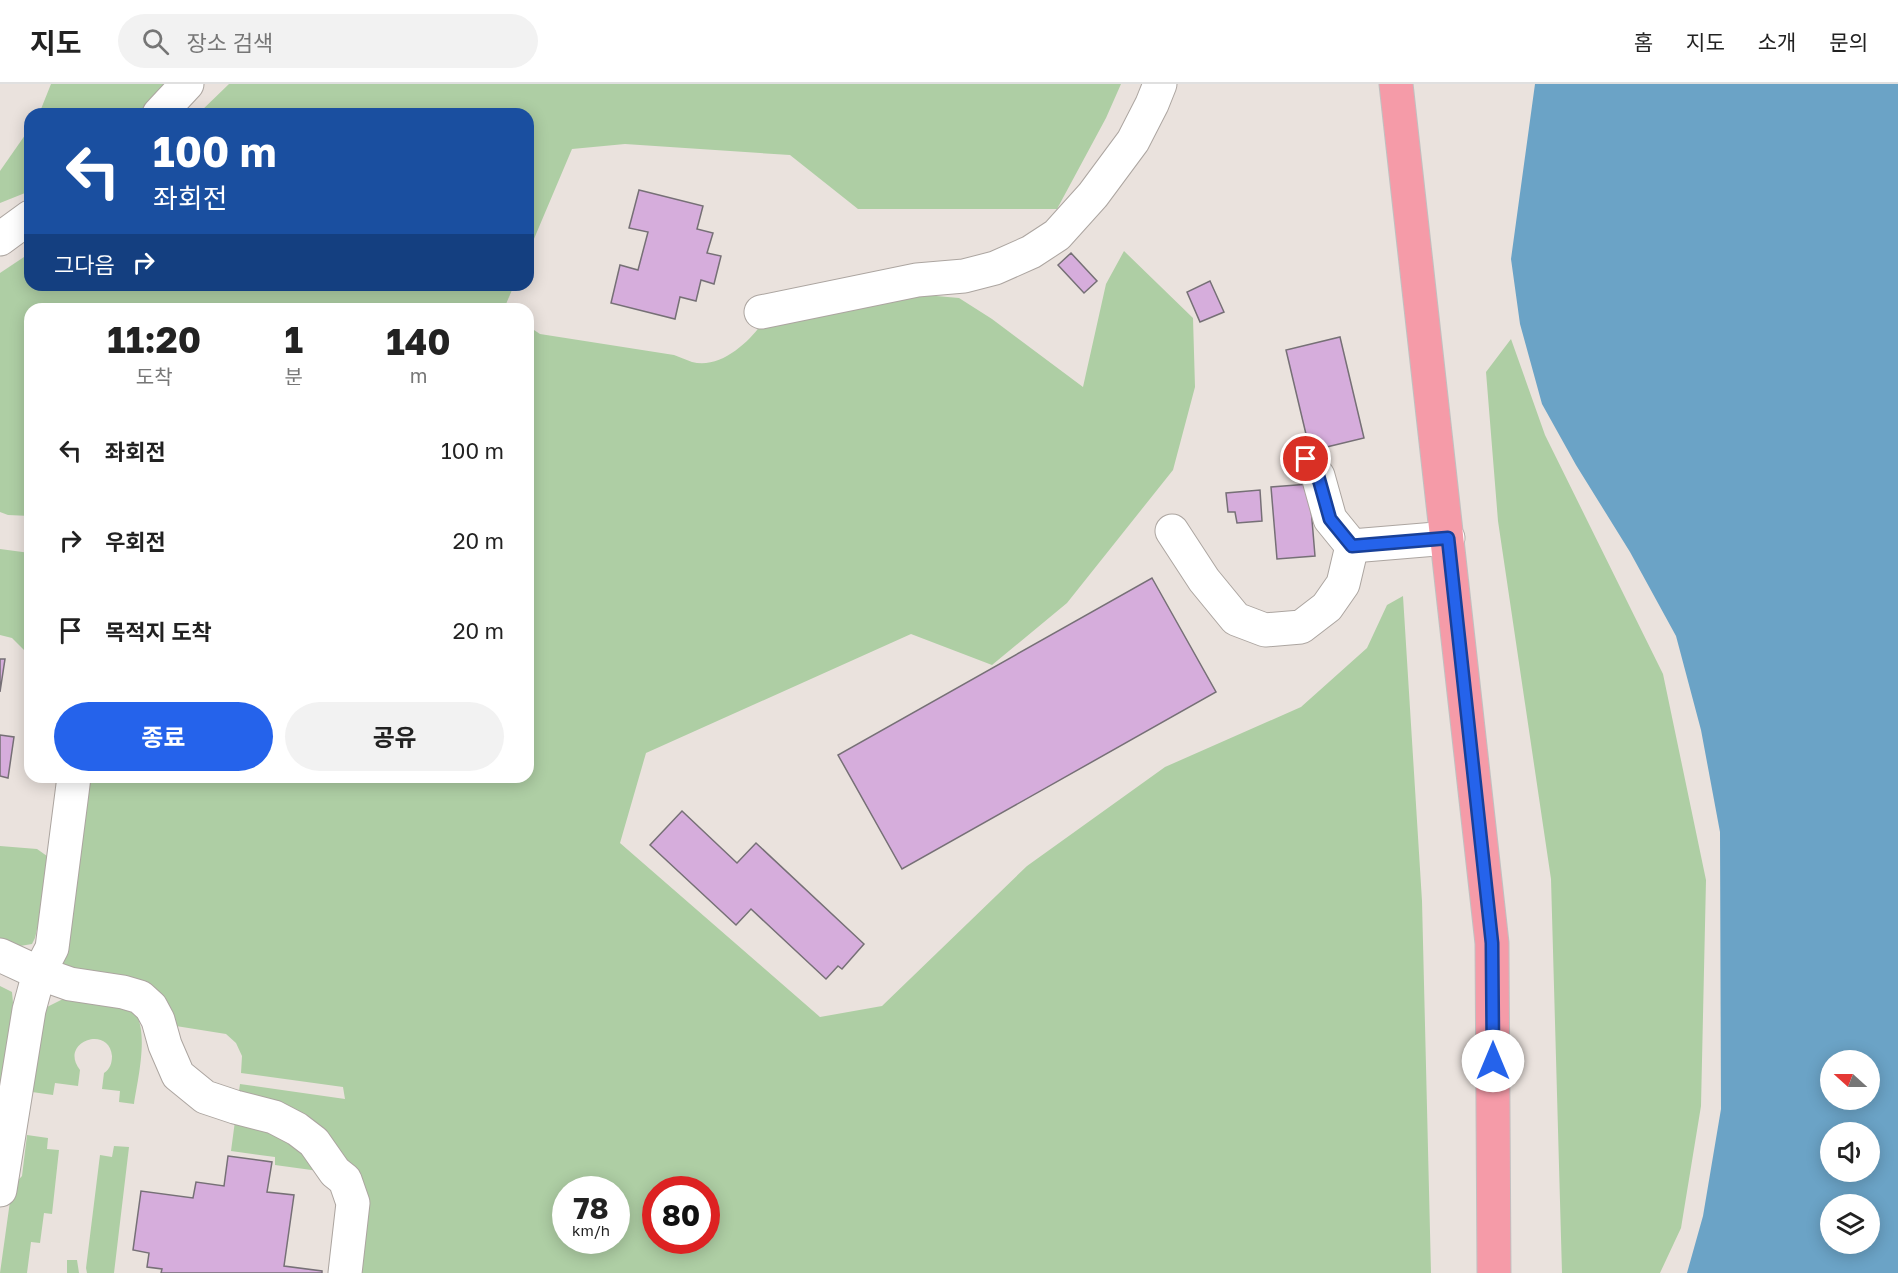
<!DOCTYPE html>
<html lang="ko">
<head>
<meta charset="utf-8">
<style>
	:root { --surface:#fff; --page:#f2f2f2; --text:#222; --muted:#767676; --line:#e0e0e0; --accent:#2563eb }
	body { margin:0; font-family:"Golos Text","Noto Sans KR",sans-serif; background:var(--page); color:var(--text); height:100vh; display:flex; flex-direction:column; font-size:22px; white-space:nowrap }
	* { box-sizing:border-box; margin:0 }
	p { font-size:20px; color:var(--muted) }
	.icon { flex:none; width:33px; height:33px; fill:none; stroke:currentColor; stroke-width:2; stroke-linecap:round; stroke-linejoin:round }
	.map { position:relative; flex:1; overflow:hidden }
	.panel { position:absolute; left:24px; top:219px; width:510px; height:480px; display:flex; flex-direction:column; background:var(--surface); border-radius:18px; box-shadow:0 3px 15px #0003 }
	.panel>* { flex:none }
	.top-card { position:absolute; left:24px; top:24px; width:510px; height:183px; border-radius:18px; box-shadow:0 3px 15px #0003; background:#1a4fa0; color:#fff; overflow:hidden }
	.needle { width:39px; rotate:291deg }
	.tools { position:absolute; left:1820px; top:966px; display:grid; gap:12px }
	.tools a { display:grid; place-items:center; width:60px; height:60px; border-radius:50%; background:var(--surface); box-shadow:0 3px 15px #0003; font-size:30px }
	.speed { position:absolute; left:552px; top:1092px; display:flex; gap:12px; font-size:30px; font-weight:700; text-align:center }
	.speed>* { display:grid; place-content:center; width:78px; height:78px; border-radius:50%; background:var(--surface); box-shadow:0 3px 15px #0003; line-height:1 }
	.speed small { font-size:15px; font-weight:400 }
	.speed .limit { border:9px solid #d22; background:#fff; color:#111 }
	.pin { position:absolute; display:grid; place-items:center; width:51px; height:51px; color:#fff; margin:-26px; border:3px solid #fff; border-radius:50%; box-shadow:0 2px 6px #0007 }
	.me { position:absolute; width:66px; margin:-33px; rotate:0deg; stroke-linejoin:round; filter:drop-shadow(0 0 4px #0008) }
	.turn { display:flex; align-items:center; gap:21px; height:126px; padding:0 30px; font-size:27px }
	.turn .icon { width:78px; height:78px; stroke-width:2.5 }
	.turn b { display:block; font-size:42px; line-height:51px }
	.then { display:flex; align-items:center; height:57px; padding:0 30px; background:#0003; gap:12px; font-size:22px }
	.eta { display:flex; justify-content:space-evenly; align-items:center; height:102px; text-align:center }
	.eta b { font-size:36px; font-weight:700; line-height:42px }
	.cta { display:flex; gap:12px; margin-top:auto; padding:12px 30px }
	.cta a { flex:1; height:69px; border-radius:36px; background:var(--accent); color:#fff; font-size:24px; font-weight:700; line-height:69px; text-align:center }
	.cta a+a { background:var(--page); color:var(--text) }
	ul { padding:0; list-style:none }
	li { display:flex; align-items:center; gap:18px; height:90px; padding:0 30px }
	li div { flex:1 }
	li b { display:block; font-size:22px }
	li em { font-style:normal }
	header { display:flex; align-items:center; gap:36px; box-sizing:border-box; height:84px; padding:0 30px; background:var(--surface); border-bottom:2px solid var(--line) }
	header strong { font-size:28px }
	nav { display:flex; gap:33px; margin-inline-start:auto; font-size:21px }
	.search { width:420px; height:54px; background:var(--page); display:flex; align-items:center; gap:15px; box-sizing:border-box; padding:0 21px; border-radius:33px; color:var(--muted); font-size:22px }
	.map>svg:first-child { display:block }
	.green { fill:#aecea4; fill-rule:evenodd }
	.water { fill:#6ba3c6; fill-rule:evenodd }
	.building { fill:#d6addc; stroke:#767076; stroke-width:1.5 }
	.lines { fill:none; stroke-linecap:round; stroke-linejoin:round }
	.minor-casing { stroke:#aca5a0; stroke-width:35 }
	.highway-casing { stroke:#c1c0c0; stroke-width:35 }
	.minor { stroke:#fff; stroke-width:33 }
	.highway { stroke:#f59ba8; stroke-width:33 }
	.route-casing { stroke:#184099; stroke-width:15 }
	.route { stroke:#2563eb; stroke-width:10 }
</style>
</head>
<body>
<header>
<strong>지도</strong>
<div class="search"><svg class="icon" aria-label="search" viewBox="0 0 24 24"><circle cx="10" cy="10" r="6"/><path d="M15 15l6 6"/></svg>장소 검색</div>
<nav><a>홈</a><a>지도</a><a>소개</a><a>문의</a></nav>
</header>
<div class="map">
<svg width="1898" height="1189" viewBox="0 0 1898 1189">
	<rect width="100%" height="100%" fill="#eae2dd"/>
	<g class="green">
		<path d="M51 0H171L137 30H39Z"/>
		<path d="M229 0H1121L1106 34 1057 125H858L790 71 625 60 572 65 528 169V30H198Z"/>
		<path d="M30 44V107L0 119V87Z"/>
		<path d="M1124 167 1193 234 1195 303 1173 386 1067 519 992 581 911 550 646 669 620 759 820 933 882 922 1027 782 1165 683 1301 623 1367 564 1387 521 1403 512 1422 817 1431 1189H350L359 1100 238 1014 240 1000 345 1015 343 1003 241 989 242 972 236 959 226 950 176 942 69 890 60 879 89 693H528V242L540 250 674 271C680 273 686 276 692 278 719 285 746 261 761 241L925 211 959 214 992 235 1083 303 1106 200ZM566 1106H616V1156H566ZM656 1106H706V1156H656Z"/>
		<path d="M30 169V201H514L504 225H30V432L8 431 0 428V189Z"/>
		<path d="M1511 255 1545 351 1663 590 1706 796 1701 1022 1681 1144 1660 1189H1562L1551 795 1498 437 1486 288Z"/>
		<path d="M0 465 30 469V572L12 554 0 551Z"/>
		<path d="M0 762 37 765 47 772 50 788 35 854 32 860 20 862 0 857Z"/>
		<path d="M0 902 12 908 13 919 0 1010Z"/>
		<path d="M63 915C75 917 120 919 128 923 153 935 137 998 134 1020L119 1018 120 1007 102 1005 104 989C110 985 112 979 112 972 109 940 58 958 80 986L78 1002 55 999 53 1011 32 1008 40 941 47 923Z"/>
		<path d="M235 1037 280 1047 326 1088 275 1081V1073L231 1067Z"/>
		<path d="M27 1051 48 1054 47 1065 59 1066 52 1130 44 1129 40 1159 31 1158 27 1189H0L12 1103 22 1092Z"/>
		<path d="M114 1062 129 1063 114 1189H87L86 1184 100 1071 112 1073Z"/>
		<path d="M67 1176H77L79 1189H67Z"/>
	</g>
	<path class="water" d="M1535 0H1898V1189H1687L1703 1132 1721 1025 1720 748 1701 646 1676 552 1630 468 1576 381 1542 320 1520 240 1511 175ZM1830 976H1869V1016H1830ZM1830 1048H1869V1088H1830ZM1830 1120H1869V1160H1830Z"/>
	<g class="building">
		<path d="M639 106 703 122 697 145 713 149 707 169 721 172 714 200 701 196 696 217 680 213 675 235 611 219 620 181 638 186 648 148 629 144Z"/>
		<path d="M1071 169 1097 197 1084 209 1058 181Z"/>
		<path d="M1210 197 1224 228 1200 238 1187 208Z"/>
		<path d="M1340 253 1364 354 1310 367 1286 266Z"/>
		<path d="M1309 400 1315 472 1277 475 1271 403Z"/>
		<path d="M1260 406 1262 437 1237 439 1235 428H1228L1226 409Z"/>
		<path d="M1152 494 1216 608 902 785 838 671Z"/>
		<path d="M0 575H5L0 608Z"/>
		<path d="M0 651 14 653 8 694 0 692Z"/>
		<path d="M682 727 737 779 756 759 864 860 842 885 838 882 826 895 751 825 736 841 650 761Z"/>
		<path d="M228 1072 272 1078 267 1108 294 1111 284 1182 322 1187V1189H161L162 1185 147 1183 149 1169 133 1166 141 1107 193 1114 196 1098 224 1102Z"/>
	</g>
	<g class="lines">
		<defs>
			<g id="minor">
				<path d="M159 30 187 0"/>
				<path d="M0 155 30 133"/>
				<path d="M761 228 917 196 964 192 995 184 1031 168 1057 151 1093 111 1133 57 1152 20 1160 0"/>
				<path d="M1172 447 1204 496 1236 535 1265 546 1301 543 1327 523 1343 500 1352 462 1330 435 1318 392 1306 375"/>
				<path d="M1352 462 1448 454"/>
				<path d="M0 871 39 889 70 900 123 908 140 913 151 923 158 936 165 961 178 991 205 1013 235 1023 274 1033 297 1045 314 1058 335 1088 345 1096 353 1119 345 1189"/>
				<path d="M0 1106 29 926 39 889 52 864 74 693"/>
			</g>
			<path id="highway" d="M1396 0 1492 859 1494 1189"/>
		</defs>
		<use href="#minor" class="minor-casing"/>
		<use href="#highway" class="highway-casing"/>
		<use href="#minor" class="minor"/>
		<use href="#highway" class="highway"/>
	</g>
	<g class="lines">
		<defs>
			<path id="route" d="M1306 375 1318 392 1330 435 1352 462 1448 454 1492 859 1493 977"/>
		</defs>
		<use href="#route" class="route-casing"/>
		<use href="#route" class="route"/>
	</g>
</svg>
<div class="tools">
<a><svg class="needle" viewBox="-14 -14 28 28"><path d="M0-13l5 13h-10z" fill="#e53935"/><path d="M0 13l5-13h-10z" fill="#767676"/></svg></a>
<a><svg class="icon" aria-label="sound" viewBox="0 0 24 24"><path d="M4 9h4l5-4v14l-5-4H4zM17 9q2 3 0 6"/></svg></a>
<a><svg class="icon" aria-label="layers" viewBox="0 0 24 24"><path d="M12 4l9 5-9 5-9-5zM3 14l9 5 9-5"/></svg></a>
</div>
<div class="speed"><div>78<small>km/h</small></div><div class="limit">80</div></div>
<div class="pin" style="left:1306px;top:375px;background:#d93025"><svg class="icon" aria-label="arrive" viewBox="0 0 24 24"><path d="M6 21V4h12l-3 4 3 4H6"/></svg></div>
<svg class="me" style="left:1493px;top:977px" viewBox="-20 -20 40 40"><circle r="19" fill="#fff"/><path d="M0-13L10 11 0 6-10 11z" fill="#2563eb"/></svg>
<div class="top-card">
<div class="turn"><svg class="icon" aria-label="left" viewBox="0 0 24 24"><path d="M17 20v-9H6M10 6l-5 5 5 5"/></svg><div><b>100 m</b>좌회전</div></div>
<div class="then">그다음<svg class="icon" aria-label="right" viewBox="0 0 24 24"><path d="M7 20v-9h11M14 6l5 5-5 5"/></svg></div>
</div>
<section class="panel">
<div class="eta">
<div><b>11:20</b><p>도착</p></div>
<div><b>1</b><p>분</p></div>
<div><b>140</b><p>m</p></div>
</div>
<ul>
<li><svg class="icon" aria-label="left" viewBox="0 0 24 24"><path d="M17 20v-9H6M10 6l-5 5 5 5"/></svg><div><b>좌회전</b></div><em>100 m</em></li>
<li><svg class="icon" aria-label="right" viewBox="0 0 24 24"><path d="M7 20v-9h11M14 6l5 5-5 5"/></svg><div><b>우회전</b></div><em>20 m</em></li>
<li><svg class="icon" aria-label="arrive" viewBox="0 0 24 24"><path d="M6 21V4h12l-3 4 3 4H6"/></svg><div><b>목적지 도착</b></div><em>20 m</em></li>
</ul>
<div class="cta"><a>종료</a><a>공유</a></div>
</section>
</div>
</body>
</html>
